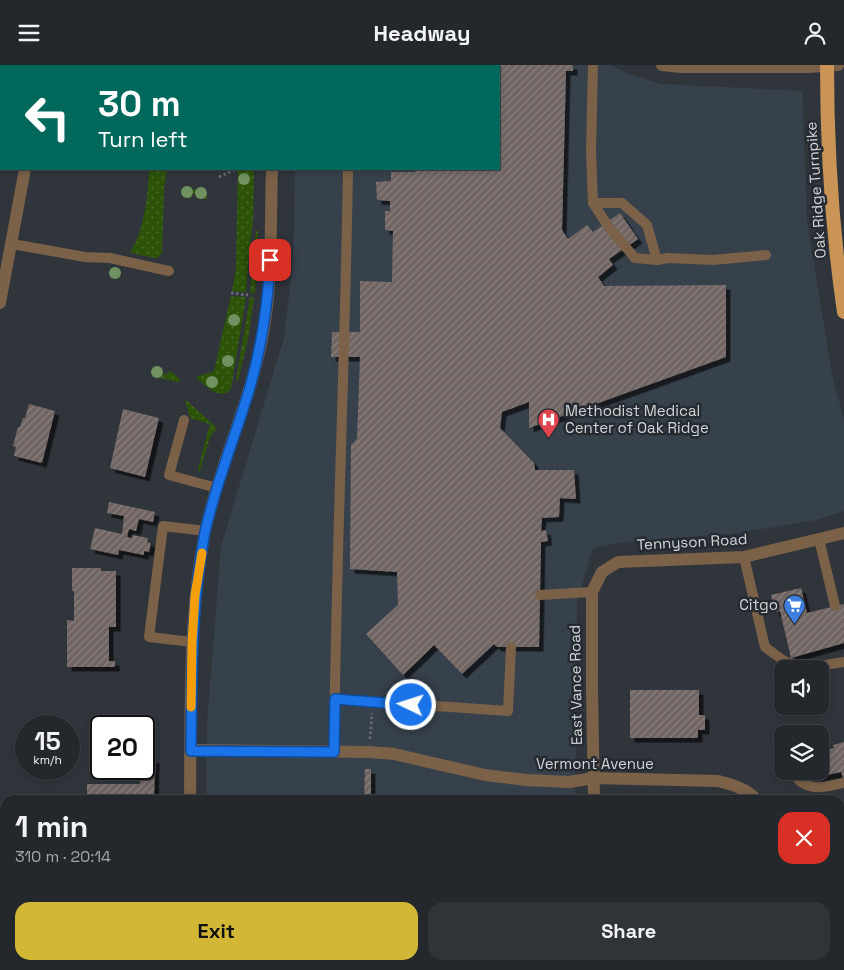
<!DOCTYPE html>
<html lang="en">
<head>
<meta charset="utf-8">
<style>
	:root { --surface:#24282d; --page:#303439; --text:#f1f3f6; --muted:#a3a6aa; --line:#414449; --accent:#d2b736 }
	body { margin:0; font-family:"Space Grotesk",sans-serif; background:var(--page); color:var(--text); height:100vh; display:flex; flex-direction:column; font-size:19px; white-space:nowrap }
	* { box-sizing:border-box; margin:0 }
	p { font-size:16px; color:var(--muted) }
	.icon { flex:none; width:28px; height:28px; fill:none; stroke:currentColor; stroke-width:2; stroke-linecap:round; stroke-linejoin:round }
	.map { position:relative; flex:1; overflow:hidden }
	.panel { position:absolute; left:0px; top:730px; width:845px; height:175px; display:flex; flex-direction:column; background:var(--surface); border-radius:15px 15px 0 0; box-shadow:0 2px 8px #0003,0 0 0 1px var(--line) }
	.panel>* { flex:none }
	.top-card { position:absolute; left:0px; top:0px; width:500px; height:105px; box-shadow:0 2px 8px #0003,0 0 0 1px var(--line); background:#00695c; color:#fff; overflow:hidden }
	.fabs { position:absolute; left:774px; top:595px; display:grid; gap:10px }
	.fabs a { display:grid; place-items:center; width:55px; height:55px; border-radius:10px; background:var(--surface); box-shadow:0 2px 8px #0003,0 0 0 1px var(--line); font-size:25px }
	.speed { position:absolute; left:15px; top:650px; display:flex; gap:10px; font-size:25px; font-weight:700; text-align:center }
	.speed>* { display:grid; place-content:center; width:65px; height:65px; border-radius:50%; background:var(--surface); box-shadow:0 2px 8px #0003,0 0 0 1px var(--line); line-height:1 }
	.speed small { font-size:12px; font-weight:400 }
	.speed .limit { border:2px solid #111; border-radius:8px; background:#fff; color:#111 }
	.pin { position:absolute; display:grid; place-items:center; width:42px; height:42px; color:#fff; margin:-21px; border-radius:10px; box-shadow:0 2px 8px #0006 }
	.me { position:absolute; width:55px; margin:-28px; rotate:274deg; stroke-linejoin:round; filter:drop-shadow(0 0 4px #0008) }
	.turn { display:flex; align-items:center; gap:18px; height:105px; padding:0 15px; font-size:22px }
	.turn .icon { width:65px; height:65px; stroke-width:2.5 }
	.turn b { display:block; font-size:35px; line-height:42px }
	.round { display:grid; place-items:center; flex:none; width:52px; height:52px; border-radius:15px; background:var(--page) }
	.summary { display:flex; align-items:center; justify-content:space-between; height:85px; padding:0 15px }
	h1 { font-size:30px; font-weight:600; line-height:38px }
	.button { display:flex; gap:10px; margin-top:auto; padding:10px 15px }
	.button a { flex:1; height:58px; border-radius:15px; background:var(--accent); color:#111; font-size:20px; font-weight:600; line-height:58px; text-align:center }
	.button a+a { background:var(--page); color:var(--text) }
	header { display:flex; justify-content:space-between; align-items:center; height:65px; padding:0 15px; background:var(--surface); font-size:22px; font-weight:600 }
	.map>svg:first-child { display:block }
	.built { fill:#37414c }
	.grass { fill:url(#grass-dots) }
	.building { fill:url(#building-hatch); filter:url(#shadow) }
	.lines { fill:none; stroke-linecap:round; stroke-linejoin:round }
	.path { stroke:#666a70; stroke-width:3; stroke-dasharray:2.5 2.5; stroke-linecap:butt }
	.service { stroke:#7a6148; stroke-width:10 }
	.minor { stroke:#7a6148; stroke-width:12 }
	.tertiary { stroke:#7a6148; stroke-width:12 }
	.trunk { stroke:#ca9457; stroke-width:14 }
	.tree { fill:#709261 }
	.route-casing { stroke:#114b97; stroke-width:12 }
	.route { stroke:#1a73e8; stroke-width:9 }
	.slow { stroke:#f59e0b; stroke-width:9 }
	.labels { text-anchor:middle; stroke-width:5; stroke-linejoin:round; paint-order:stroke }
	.street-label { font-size:15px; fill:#d1d5d9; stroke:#262b32 }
	.poi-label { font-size:15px; fill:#d1d5d9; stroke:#262b32; text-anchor:start }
</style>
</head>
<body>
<header><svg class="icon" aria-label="menu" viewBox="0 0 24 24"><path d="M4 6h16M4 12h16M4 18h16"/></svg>Headway<svg class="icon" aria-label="person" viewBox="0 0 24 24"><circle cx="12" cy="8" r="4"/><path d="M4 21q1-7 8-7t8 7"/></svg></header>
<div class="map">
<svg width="844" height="905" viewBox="0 0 844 905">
	<defs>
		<pattern id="grass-dots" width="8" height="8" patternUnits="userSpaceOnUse" patternTransform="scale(1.25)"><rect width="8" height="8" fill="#2c5308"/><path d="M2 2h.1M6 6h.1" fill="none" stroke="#4a6b2b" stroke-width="1.8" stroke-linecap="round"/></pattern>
		<pattern id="building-hatch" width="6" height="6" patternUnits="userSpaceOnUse" patternTransform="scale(1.25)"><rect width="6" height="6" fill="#706562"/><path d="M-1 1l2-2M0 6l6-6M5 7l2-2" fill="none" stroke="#8a817f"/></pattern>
		<filter id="shadow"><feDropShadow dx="4.5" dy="4.5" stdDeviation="0" flood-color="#0009"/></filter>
	</defs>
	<rect width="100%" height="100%" fill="#30353c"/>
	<g class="built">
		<path d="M296 0H611L626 8 661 19 802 26 807 156 832 309 844 355V446L816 455 739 468 625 477 593 483 577 537 575 735H206L207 658 221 481 284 273 293 197 295 104H499V1Z"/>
		<rect x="203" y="900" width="371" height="5"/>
	</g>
	<g class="grass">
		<path d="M149 104H167L164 124 162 188 157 193H154L131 188V186C145 163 148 130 149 104Z"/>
		<path d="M238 105 254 106 253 156 249 186 246 227 232 226 236 204Z"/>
		<path d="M184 123 204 126 207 130V134H204L194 128 190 134 180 126Z"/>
		<path d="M256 166H258V174L255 228H250Z"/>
		<path d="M231 231 246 232 231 324C220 337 205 320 196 312L214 306Z"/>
		<path d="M250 232 254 233 248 274 238 316 236 315Z"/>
		<path d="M156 303 166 310 170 306 180 314V316L177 317 156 312 153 308Z"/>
		<path d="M185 335H186L217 363 210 372 199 408 198 404 210 359 190 353Z"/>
	</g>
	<g class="building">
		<path d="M499 0H573V6H566L562 165 568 174 587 160 593 167 620 148 638 174 609 194 613 200 598 212 604 221 726 220V292L529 363V337L502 347 500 363 534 398 535 405H574L576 434 560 433 559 452 542 453 541 466 546 465 548 476 541 477 539 582H497L494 579 462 609 434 580 403 610 366 569 398 540 397 507 350 504 351 380 357 374 360 292H331L332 267H360V216L392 217 393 166 385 165V146H390V136L377 135 376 117 391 116V107H416L415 104H499Z"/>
		<path d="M29 339 55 346 42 398 14 391 16 382 13 381 18 362H20L23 353H25Z"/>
		<path d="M123 344 159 353 145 412 110 403Z"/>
		<path d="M109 437 155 447 153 457 139 454 136 466 129 464 127 472 132 473V470L148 473 147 477 151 478 149 487 144 486V490L119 485 118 490 90 484 95 463 122 469 124 451 107 448Z"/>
		<path d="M72 503H101V506H116V562H109V596H115V602H67V555L74 556V526H72Z"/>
		<path d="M801 523 807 548 844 539V578L791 593 780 546 775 547 771 530Z"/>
		<path d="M630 625H699V650H705V665H698V673H630Z"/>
		<path d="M844 677V716L841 707 818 712 817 710 812 712 811 706H820V687L834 683 833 680Z"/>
		<path d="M144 694H155L154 735H87V719H140V704H144Z"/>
		<path d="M365 704H371V735H364Z"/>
		<path d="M844 796V830L840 831V797Z"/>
	</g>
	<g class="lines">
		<g class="path">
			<path d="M248 104H257"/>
			<path d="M219 112 236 104"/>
			<path d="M231 228 248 230"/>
			<path d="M370 674 372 648"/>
		</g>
		<g class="service">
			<path d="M593 0 591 86 593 138H622L647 160 657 195"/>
			<path d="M350 1V0"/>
			<path d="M451 1V0"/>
			<path d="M593 138 610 164 635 193 657 195 668 193 713 195 766 190"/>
			<path d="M12 179 85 192 110 193 169 206"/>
			<path d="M184 355 169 410 217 423"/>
			<path d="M819 474 835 541"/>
			<path d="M744 492 765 582 784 596 807 603 844 597"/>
			<path d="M540 530 592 527"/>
			<path d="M192 577 149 572 163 461 206 466"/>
			<path d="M335 634 508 646 511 582"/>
			<path d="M334 687C336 492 345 298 348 104"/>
			<path d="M793 706C794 711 796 712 800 716 814 727 828 721 844 718"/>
			<path d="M840 887V897"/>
		</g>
		<g class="minor">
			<path d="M662 0 681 2H809L838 0"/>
			<path d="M41 1V0"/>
			<path d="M0 238 25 104"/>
			<path d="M191 685 369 687 394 689 485 710 526 715 569 717 594 713 718 716C733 720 746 723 757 735"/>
			<path d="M594 735 592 622V527L602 507 618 497 744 492 844 468"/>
			<path d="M808 900 809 905"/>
			<path d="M66 905 73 900"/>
			<path d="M591 905V900"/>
		</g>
		<g class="tertiary">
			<path d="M274 1V0"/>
			<path d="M190 735C191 645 188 555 205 467 219 401 249 340 262 274 273 219 270 160 272 104"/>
			<path d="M188 905V900"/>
		</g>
		<path class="trunk" d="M827 0C827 83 832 165 844 247"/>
	</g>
	<g class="tree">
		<circle cx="244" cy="114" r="6"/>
		<circle cx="187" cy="127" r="6"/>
		<circle cx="201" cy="128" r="6"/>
		<circle cx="115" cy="208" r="6"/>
		<circle cx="234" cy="255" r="6"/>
		<circle cx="228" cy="296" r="6"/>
		<circle cx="157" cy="307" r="6"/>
		<circle cx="212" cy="317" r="6"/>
	</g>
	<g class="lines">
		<defs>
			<path id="route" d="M270 195C268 238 262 280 250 322 236 370 216 417 205 467 191 539 192 612 191 686L334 687 335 634 411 640"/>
		</defs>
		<use href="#route" class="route-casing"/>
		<use href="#route" class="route"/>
		<path class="slow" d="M191 642 192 577 195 530 202 488"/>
	</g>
	<defs>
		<symbol id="hospital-pin" viewBox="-11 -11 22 30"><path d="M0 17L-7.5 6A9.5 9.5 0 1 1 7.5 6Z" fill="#e0444e" stroke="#262b32"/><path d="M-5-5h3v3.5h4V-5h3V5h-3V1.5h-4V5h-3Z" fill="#fff"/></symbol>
		<symbol id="supermarket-pin" viewBox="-11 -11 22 30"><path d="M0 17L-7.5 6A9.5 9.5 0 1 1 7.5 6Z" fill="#3f7fe0" stroke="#262b32"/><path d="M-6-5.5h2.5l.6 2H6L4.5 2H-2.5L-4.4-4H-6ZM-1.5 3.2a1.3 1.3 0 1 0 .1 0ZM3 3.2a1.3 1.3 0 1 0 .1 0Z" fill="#fff"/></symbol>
	</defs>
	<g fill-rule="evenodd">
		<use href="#hospital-pin" x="536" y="342" width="25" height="34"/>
		<use href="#supermarket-pin" x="782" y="528" width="25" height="34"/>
	</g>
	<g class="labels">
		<g class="street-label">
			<text transform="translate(816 125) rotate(-94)" y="5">Oak Ridge Turnpike</text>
			<text transform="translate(692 477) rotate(-3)" y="5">Tennyson Road</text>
			<text transform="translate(576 620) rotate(-91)" y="5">East Vance Road</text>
			<text x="595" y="704">Vermont Avenue</text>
		</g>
		<g class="poi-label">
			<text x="565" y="351">Methodist Medical<tspan x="565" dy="17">Center of Oak Ridge</tspan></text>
			<text x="778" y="545" text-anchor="end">Citgo</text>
		</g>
	</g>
</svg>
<div class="fabs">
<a><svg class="icon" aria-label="sound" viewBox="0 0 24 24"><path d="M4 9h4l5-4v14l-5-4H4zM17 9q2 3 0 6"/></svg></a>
<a><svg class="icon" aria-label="layers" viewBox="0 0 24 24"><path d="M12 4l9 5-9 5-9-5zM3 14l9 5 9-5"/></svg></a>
</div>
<div class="speed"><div>15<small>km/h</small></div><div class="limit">20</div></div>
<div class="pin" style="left:270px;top:195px;background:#d93025"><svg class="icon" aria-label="arrive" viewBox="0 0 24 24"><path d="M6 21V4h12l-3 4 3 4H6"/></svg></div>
<svg class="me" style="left:411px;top:640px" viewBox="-20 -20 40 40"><circle r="17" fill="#1a73e8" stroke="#fff" stroke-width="3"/><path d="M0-11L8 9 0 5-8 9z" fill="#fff"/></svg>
<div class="top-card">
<div class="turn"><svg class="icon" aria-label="left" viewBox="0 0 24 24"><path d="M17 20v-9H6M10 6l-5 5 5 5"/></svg><div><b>30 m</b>Turn left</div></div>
</div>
<section class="panel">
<div class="summary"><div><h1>1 min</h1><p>310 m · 20:14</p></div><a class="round" style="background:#d93025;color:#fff"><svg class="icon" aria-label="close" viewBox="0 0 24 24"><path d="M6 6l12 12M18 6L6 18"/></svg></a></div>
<div class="button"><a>Exit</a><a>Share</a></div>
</section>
</div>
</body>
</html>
